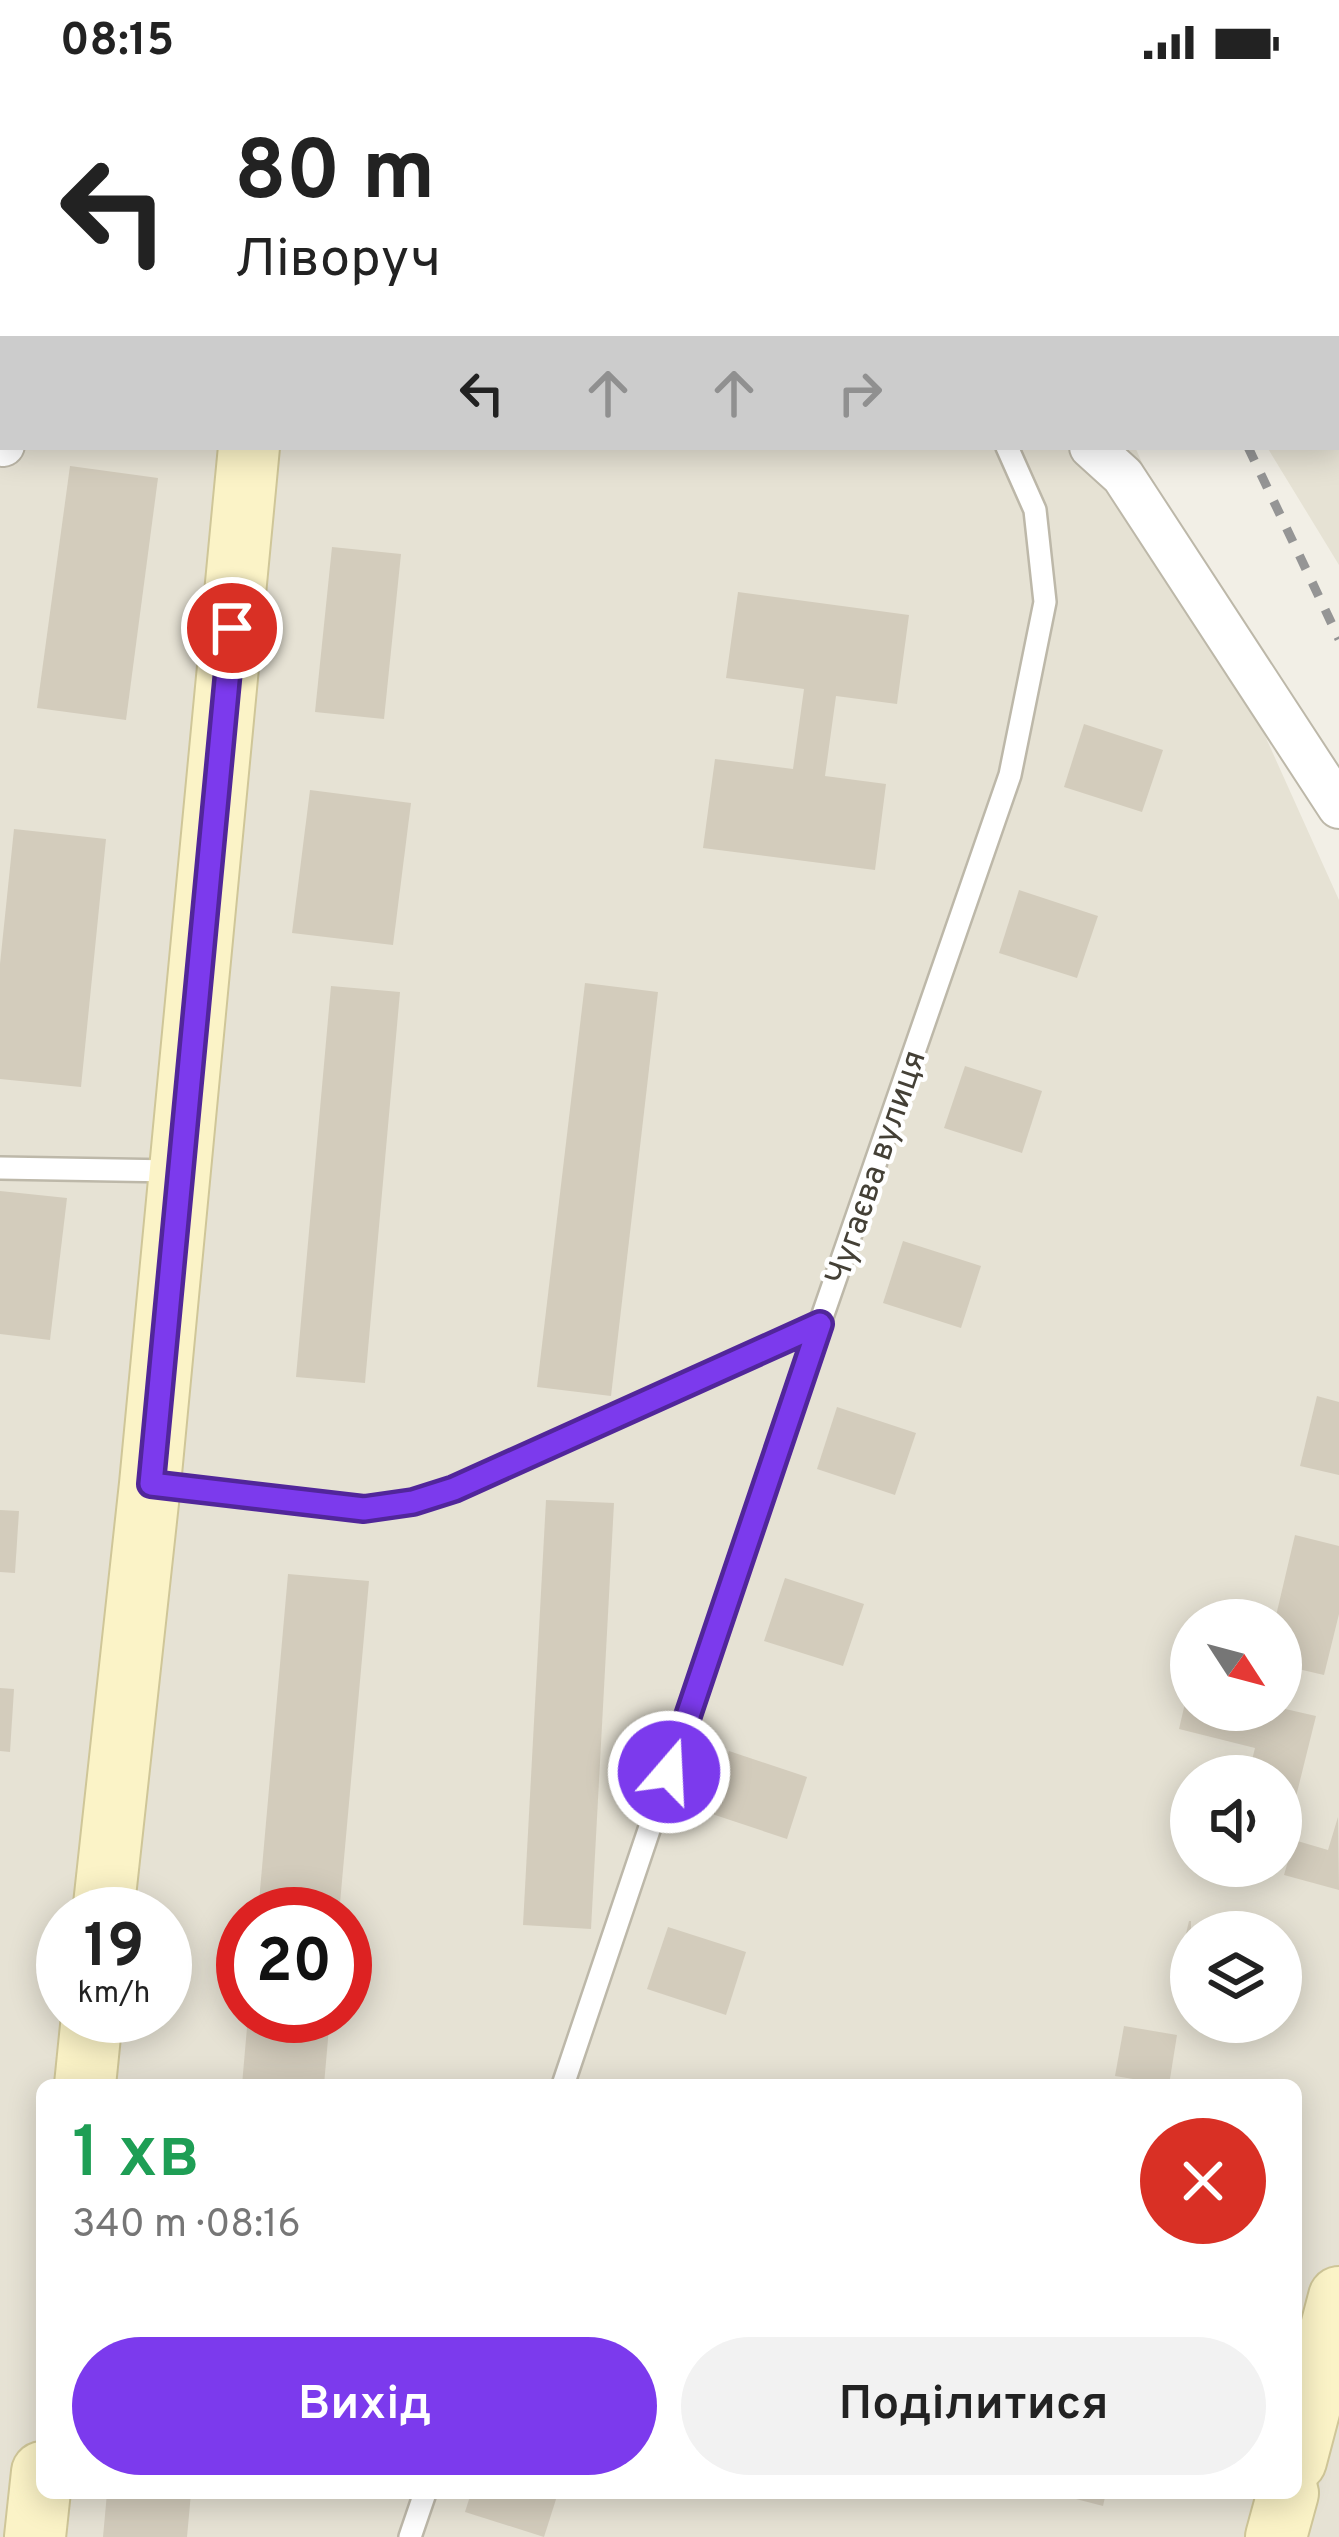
<!DOCTYPE html>
<html lang="uk">
<head>
<meta charset="utf-8">
<style>
	:root { --surface:#fff; --page:#f2f2f2; --text:#222; --muted:#767676; --accent:#7c3aed }
	body { margin:0; font-family:Overpass,sans-serif; background:var(--page); color:var(--text); height:100vh; display:flex; flex-direction:column; font-size:45px; white-space:nowrap }
	* { box-sizing:border-box; margin:0 }
	p { font-size:39px; color:var(--muted) }
	.icon { flex:none; width:66px; height:66px; fill:none; stroke:currentColor; stroke-width:2; stroke-linecap:round; stroke-linejoin:round }
	.map { position:relative; flex:1; overflow:hidden }
	.details { position:absolute; left:36px; top:1995px; width:1266px; height:420px; display:flex; flex-direction:column; background:var(--surface); border-radius:18px; box-shadow:0 6px 30px #0003 }
	.details>* { flex:none }
	.top-card { position:absolute; left:0px; top:0px; width:1341px; height:366px; box-shadow:0 6px 30px #0003; background:#fff; color:var(--text); overflow:hidden }
	.needle { width:78px; rotate:126deg }
	.tools { position:absolute; left:1170px; top:1515px; display:grid; gap:24px }
	.tools a { display:grid; place-items:center; width:132px; height:132px; border-radius:50%; background:var(--surface); box-shadow:0 6px 30px #0003; font-size:60px }
	.speed { position:absolute; left:36px; top:1803px; display:flex; gap:24px; font-size:60px; font-weight:700; text-align:center }
	.speed>* { display:grid; place-content:center; width:156px; height:156px; border-radius:50%; background:var(--surface); box-shadow:0 6px 30px #0003; line-height:1 }
	.speed small { font-size:30px; font-weight:400 }
	.speed .limit { border:18px solid #d22; background:#fff; color:#111 }
	.pin { position:absolute; display:grid; place-items:center; width:102px; height:102px; color:#fff; margin:-51px; border:6px solid #fff; border-radius:50%; box-shadow:0 3px 12px #0007 }
	.me { position:absolute; width:132px; margin:-66px; rotate:19deg; stroke-linejoin:round; filter:drop-shadow(0 0 9px #0008) }
	.turn { display:flex; align-items:center; gap:42px; height:252px; padding:0 36px; font-size:54px }
	.turn .icon { width:156px; height:156px; stroke-width:2.5 }
	.turn b { display:block; font-size:84px; line-height:102px }
	.lanes { display:flex; align-items:center; height:114px; padding:0 36px; background:#0003; justify-content:center; gap:60px; direction:ltr }
	.lanes .off { opacity:.35 }
	.round { display:grid; place-items:center; flex:none; width:126px; height:126px; border-radius:63px; background:var(--page) }
	.head { display:flex; align-items:center; justify-content:space-between; height:204px; padding:0 36px }
	h1 { font-size:72px; font-weight:600; line-height:90px; color:#1e9e55 }
	.cta { display:flex; gap:24px; margin-top:auto; padding:24px 36px }
	.cta a { flex:1; height:138px; border-radius:72px; background:var(--accent); color:#fff; font-size:48px; font-weight:600; line-height:138px; text-align:center }
	.cta a+a { background:var(--page); color:var(--text) }
	.status { display:flex; justify-content:space-between; align-items:center; height:84px; padding:0 60px; background:var(--surface); direction:ltr }
	.status svg { height:33px; fill:currentColor }
	.map>svg:first-child { display:block }
	.residential { fill:#e6e2d4; fill-rule:evenodd }
	.building { fill:#d3ccbc }
	.lines { fill:none; stroke-linecap:round; stroke-linejoin:round }
	.lane-casing { stroke:#bdb8a9; stroke-width:26 }
	.street-casing { stroke:#bdb8a9; stroke-width:46 }
	.secondary-casing { stroke:#cfc698; stroke-width:64 }
	.lane { stroke:#fff; stroke-width:21 }
	.street { stroke:#fff; stroke-width:42 }
	.secondary { stroke:#fbf3c7; stroke-width:60 }
	.rail { stroke:#959595; stroke-width:9; stroke-dasharray:15 15; stroke-linecap:butt }
	.route-casing { stroke:#51269a; stroke-width:30 }
	.route { stroke:#7c3aed; stroke-width:21 }
	.labels { text-anchor:middle; stroke-width:9; stroke-linejoin:round; paint-order:stroke }
	.street-label { font-size:33px; fill:#444036; stroke:#fff }
</style>
</head>
<body>
<div class="status"><b>08:15</b><svg viewBox="0 0 49 12"><path d="M0 12V9h3v3zM5 12V6h3v6zM10 12V3h3v9zM15 12V0h3v12zM26 1h20v11H26zM47 4h2v5h-2z"/></svg></div>
<div class="map">
<svg width="1339" height="2453" viewBox="0 0 1339 2453">
	<rect width="100%" height="100%" fill="#f2efe6"/>
	<g class="residential">
		<path d="M0 0H950L952 3H3V363H1135L1339 816V2453H0ZM1191 1536H1281V1626H1191ZM1191 1692H1281V1782H1191ZM63 1830H165V1932H63ZM243 1830H345V1932H243ZM1191 1848H1281V1938H1191ZM42 2001H1296V2409H42Z"/>
		<path d="M1046 0H1339V481L1267 363H1338V3H1048Z"/>
	</g>
	<g class="building">
		<path d="M70 382 158 394 126 636 37 624Z"/>
		<path d="M332 463 401 470 384 635 315 628Z"/>
		<path d="M738 508 909 531 897 620 836 612 825 692 886 700 875 786 703 764 715 675 793 685 804 605 726 594Z"/>
		<path d="M1084 640 1163 666 1142 728 1064 703Z"/>
		<path d="M310 706 411 719 393 861 292 849Z"/>
		<path d="M14 745 106 755 81 1003 0 995V880Z"/>
		<path d="M1019 806 1098 832 1077 894 999 869Z"/>
		<path d="M585 899 658 908 611 1312 537 1303Z"/>
		<path d="M331 902 400 908 365 1299 296 1293Z"/>
		<path d="M965 982 1042 1007 1022 1069 944 1044Z"/>
		<path d="M0 1107 67 1114 50 1256 0 1250Z"/>
		<path d="M903 1157 981 1182 961 1244 883 1219Z"/>
		<path d="M1317 1312 1339 1318V1391L1300 1382Z"/>
		<path d="M837 1323 916 1349 895 1411 817 1385Z"/>
		<path d="M546 1416 614 1419 591 1845 523 1841Z"/>
		<path d="M0 1426 19 1427 15 1489 0 1488Z"/>
		<path d="M1295 1451 1339 1462V1530L1324 1591 1281 1581V1536H1275Z"/>
		<path d="M288 1490 369 1497 339 1830 258 1829Z"/>
		<path d="M785 1494 864 1520 843 1582 764 1557Z"/>
		<path d="M1189 1602 1191 1626H1281V1624L1316 1632 1283 1765 1281 1692H1248L1255 1664 1179 1645Z"/>
		<path d="M0 1604 14 1605 10 1668 0 1667Z"/>
		<path d="M729 1667 807 1693 787 1755 709 1729Z"/>
		<path d="M1338 1733 1339 1806 1284 1791 1294 1756 1328 1766Z"/>
		<path d="M1189 1837H1191V1891L1177 1888Z"/>
		<path d="M668 1843 746 1868 726 1931 647 1905Z"/>
		<path d="M248 1932H330L324 2001H242Z"/>
		<path d="M1124 1942 1177 1951 1169 2001 1115 1992Z"/>
		<path d="M107 2409H191L187 2453H103Z"/>
		<path d="M471 2409H558L544 2453 465 2428Z"/>
		<path d="M1053 2409H1106L1103 2422Z"/>
	</g>
	<g class="lines">
		<defs>
			<g id="lane">
				<path d="M0 1084 173 1087"/>
				<path d="M152 1401 365 1425 413 1418 454 1405 820 1239"/>
				<path d="M563 2001 820 1239 1010 691 1045 518 1035 426 1007 363"/>
				<path d="M410 2453 425 2409"/>
			</g>
			<g id="street">
				<path d="M0 360 3 361"/>
				<path d="M1091 363 1123 392 1339 723"/>
			</g>
			<g id="secondary">
				<path d="M283 3 284 0"/>
				<path d="M103 1830 150 1400 249 363"/>
				<path d="M85 2001 92 1932"/>
				<path d="M1296 2377 1339 2213"/>
				<path d="M35 2453 42 2388"/>
				<path d="M1276 2453 1288 2409"/>
			</g>
		</defs>
		<use href="#lane" class="lane-casing"/>
		<use href="#street" class="street-casing"/>
		<use href="#secondary" class="secondary-casing"/>
		<use href="#lane" class="lane"/>
		<use href="#street" class="street"/>
		<use href="#secondary" class="secondary"/>
		<g class="rail">
			<path d="M1077 0 1078 3"/>
			<path d="M1248 363 1339 555"/>
		</g>
	</g>
	<g class="lines">
		<defs>
			<path id="route" d="M232 544 151 1400 364 1425 413 1418 454 1405 820 1240 669 1688"/>
		</defs>
		<use href="#route" class="route-casing"/>
		<use href="#route" class="route"/>
	</g>
	<g class="labels">
		<g class="street-label">
			<text transform="translate(874 1083) rotate(-71)" y="12">Чугаєва вулиця</text>
		</g>
	</g>
</svg>
<div class="tools">
<a><svg class="needle" viewBox="-14 -14 28 28"><path d="M0-13l5 13h-10z" fill="#e53935"/><path d="M0 13l5-13h-10z" fill="#767676"/></svg></a>
<a><svg class="icon" aria-label="sound" viewBox="0 0 24 24"><path d="M4 9h4l5-4v14l-5-4H4zM17 9q2 3 0 6"/></svg></a>
<a><svg class="icon" aria-label="layers" viewBox="0 0 24 24"><path d="M12 4l9 5-9 5-9-5zM3 14l9 5 9-5"/></svg></a>
</div>
<div class="speed"><div>19<small>km/h</small></div><div class="limit">20</div></div>
<div class="pin" style="left:232px;top:544px;background:#d93025"><svg class="icon" aria-label="arrive" viewBox="0 0 24 24"><path d="M6 21V4h12l-3 4 3 4H6"/></svg></div>
<svg class="me" style="left:669px;top:1688px" viewBox="-20 -20 40 40"><circle r="17" fill="#7c3aed" stroke="#fff" stroke-width="3"/><path d="M0-11L8 9 0 5-8 9z" fill="#fff"/></svg>
<div class="top-card">
<div class="turn"><svg class="icon" aria-label="left" viewBox="0 0 24 24"><path d="M17 20v-9H6M10 6l-5 5 5 5"/></svg><div><b>80 m</b>Ліворуч</div></div>
<div class="lanes"><svg class="icon" aria-label="left" viewBox="0 0 24 24"><path d="M17 20v-9H6M10 6l-5 5 5 5"/></svg><svg class="icon off" aria-label="ahead" viewBox="0 0 24 24"><path d="M12 20V5M6 11l6-6 6 6"/></svg><svg class="icon off" aria-label="ahead" viewBox="0 0 24 24"><path d="M12 20V5M6 11l6-6 6 6"/></svg><svg class="icon off" aria-label="right" viewBox="0 0 24 24"><path d="M7 20v-9h11M14 6l5 5-5 5"/></svg></div>
</div>
<section class="details">
<div class="head"><div><h1>1 хв</h1><p>340 m · 08:16</p></div><a class="round" style="background:#d93025;color:#fff"><svg class="icon" aria-label="close" viewBox="0 0 24 24"><path d="M6 6l12 12M18 6L6 18"/></svg></a></div>
<div class="cta"><a>Вихід</a><a>Поділитися</a></div>
</section>
</div>
</body>
</html>
